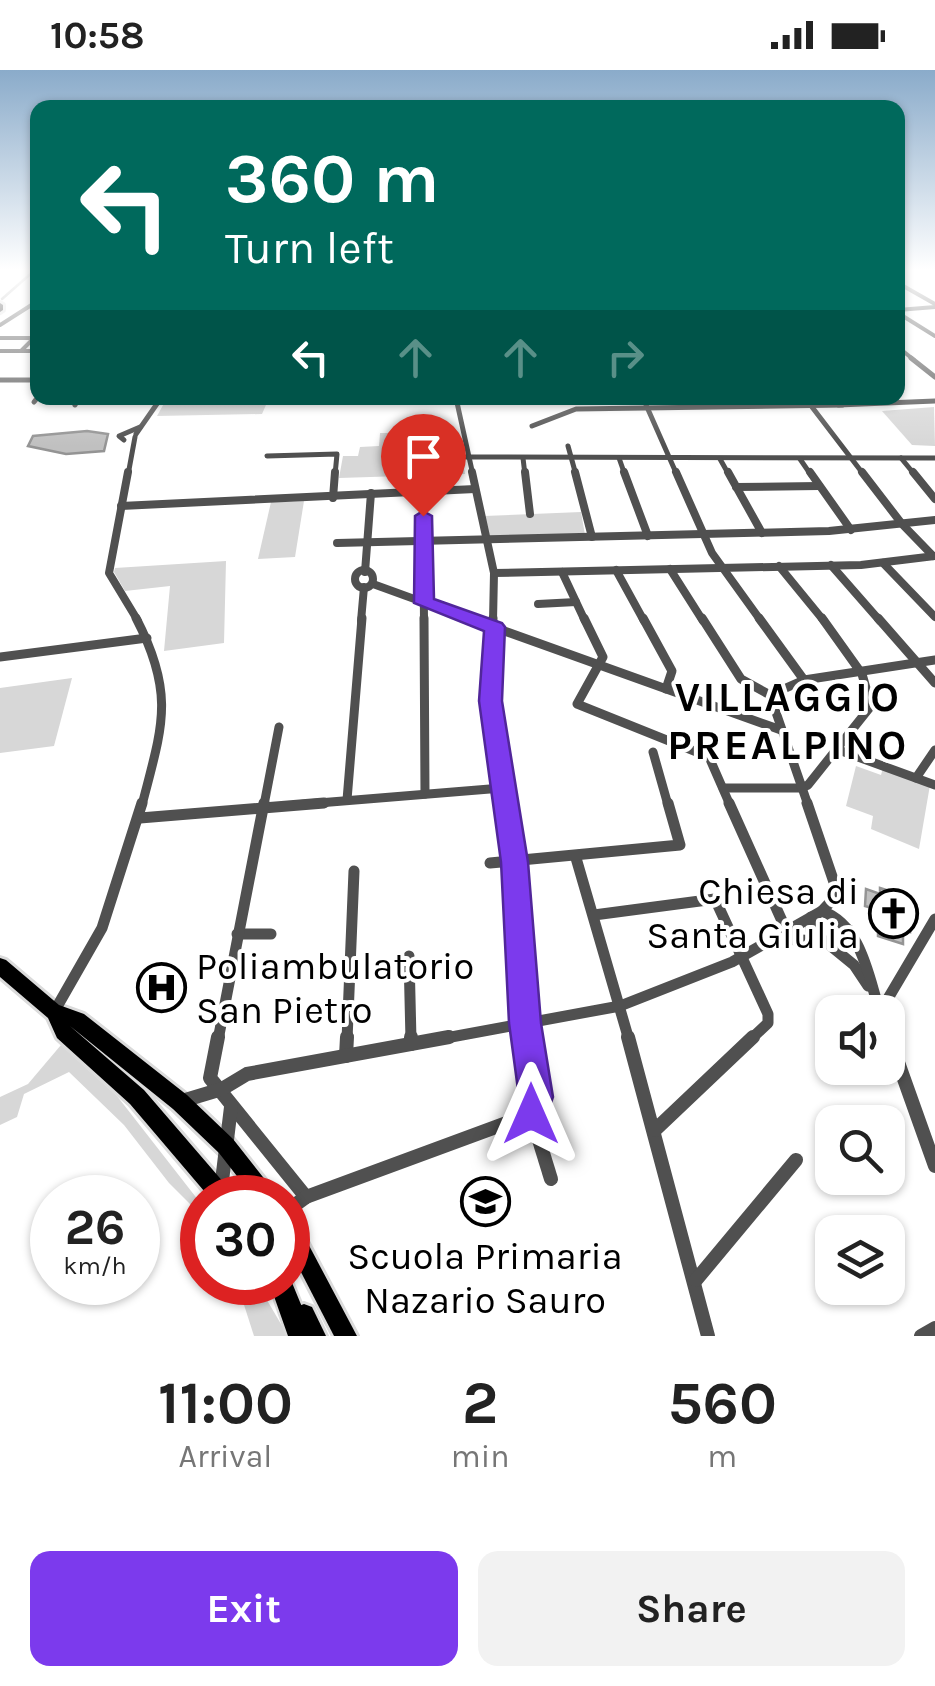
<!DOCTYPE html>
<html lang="en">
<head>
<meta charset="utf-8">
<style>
	:root { --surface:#fff; --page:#f2f2f2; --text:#222; --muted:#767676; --accent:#7c3aed }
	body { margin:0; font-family:Karla,sans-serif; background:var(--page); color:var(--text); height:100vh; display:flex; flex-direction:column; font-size:38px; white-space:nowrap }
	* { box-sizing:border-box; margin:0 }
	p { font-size:32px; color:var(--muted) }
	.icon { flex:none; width:55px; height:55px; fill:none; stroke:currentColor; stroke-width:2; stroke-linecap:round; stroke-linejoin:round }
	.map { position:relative; height:1266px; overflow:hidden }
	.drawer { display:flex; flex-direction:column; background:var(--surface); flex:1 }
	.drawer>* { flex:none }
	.top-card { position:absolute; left:30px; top:30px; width:875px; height:305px; border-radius:20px; box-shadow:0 2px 8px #0004; background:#00695c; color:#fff; overflow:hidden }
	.tools { position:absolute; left:815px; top:925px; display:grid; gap:20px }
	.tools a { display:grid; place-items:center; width:90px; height:90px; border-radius:20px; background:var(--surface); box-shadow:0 2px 8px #0004; font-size:50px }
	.speed { position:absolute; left:30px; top:1105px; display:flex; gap:20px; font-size:50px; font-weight:700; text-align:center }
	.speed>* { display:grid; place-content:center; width:130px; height:130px; border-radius:50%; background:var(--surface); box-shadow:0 2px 8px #0004; line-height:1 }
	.speed small { font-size:25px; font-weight:400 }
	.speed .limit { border:15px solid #d22; background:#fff; color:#111 }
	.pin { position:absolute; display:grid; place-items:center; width:85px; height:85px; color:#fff; margin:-102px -42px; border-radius:50% 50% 50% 0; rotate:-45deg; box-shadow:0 0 10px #0007 }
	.pin .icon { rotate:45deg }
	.me { position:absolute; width:110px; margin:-55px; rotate:0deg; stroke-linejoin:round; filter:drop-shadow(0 0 8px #0008) }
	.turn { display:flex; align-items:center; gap:35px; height:210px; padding:0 30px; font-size:45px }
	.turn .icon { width:130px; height:130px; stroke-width:2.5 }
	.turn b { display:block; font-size:70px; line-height:85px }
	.lanes { display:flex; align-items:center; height:95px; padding:0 30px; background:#0003; justify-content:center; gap:50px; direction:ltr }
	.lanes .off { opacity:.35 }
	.eta { display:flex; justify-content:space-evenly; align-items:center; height:170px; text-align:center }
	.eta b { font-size:60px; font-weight:700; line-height:70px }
	.button { display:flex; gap:20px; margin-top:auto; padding:20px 30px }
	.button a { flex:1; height:115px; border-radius:20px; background:var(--accent); color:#fff; font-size:40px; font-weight:700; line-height:115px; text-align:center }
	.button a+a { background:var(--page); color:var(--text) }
	.status { display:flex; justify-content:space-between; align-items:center; height:70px; padding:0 50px; background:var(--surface); direction:ltr }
	.status svg { height:28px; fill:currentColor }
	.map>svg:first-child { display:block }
	.green { fill:#d7d7d7 }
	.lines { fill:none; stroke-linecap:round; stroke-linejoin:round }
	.stream { stroke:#9e9e9e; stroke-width:2.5 }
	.building { fill:#c0c0c0; stroke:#949494; stroke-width:2.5 }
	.primary-casing { stroke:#dbdbdb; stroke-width:6 }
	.trunk-casing { stroke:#dbdbdb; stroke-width:5 }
	.minor-far5 { stroke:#505050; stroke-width:4 }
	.minor-far4 { stroke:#505050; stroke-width:5 }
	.minor-far3 { stroke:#505050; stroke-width:8 }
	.minor-far2 { stroke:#505050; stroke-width:9 }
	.minor-far1 { stroke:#505050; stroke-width:11 }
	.minor { stroke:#505050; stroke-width:14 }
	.primary { fill:#000; fill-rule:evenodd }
	.trunk { fill:#000; fill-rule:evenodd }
	.route { fill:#7c3aed; stroke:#51269a; stroke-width:2.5 }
	.labels { text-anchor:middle; stroke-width:8; stroke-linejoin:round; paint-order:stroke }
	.near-poi-label { font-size:38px; fill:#000; stroke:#fff; text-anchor:end }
	.district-label { font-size:42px; font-weight:bold; letter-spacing:2.5px; fill:#000; stroke:#fff }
</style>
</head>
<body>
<div class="status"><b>10:58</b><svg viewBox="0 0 49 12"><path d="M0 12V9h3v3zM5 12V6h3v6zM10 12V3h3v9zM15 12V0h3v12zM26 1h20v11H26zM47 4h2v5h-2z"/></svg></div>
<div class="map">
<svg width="935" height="1266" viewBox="0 0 935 1266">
	<rect width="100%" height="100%" fill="#fff"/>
	<g class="green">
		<path d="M167 328H269L262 344 157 346Z"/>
		<path d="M934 337 935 376 912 375 882 341Z"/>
		<path d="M380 363H457L465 404 339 408 343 386H358L360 377 379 376Z"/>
		<path d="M304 431 295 487 258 489 271 432Z"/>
		<path d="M581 442 585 465 488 467 484 446Z"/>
		<path d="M226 491 224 573 164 581 170 516 125 521 114 502 115 498Z"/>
		<path d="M72 608 54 676 0 683V618Z"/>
		<path d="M856 696 881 705 883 698 930 715 919 779 871 759 873 746 846 736Z"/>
		<path d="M61 975 117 1026 202 1135V1146L169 1113 124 1055 69 1002 24 1024 17 1047 0 1055V1027L28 1014Z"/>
		<path d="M237 1213H257L288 1266H254Z"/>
	</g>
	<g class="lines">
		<path class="stream" d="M2 229 36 199"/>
	</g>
	<g class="building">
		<path d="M87 361 108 364 104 381 66 384 28 376 33 366Z"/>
		<path d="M880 818 902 825V830L916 835V851L910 849V862L903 860V874L878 866V852L871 850 872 838 865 836 866 819 880 824Z"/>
	</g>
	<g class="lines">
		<defs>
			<g id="primary">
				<path d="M0 233 3 235V240L0 242Z"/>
				<path d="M0 888 6 890 59 935 84 944 187 1025 233 1069 274 1121 277 1128H254L219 1083 173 1039 70 956 144 1020 231 1121 234 1128H210L130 1034 57 968 48 948 0 907Z"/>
				<path d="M288 1146 295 1149 357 1266H334L288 1177Z"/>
				<path d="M304 1234 312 1237 326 1266H303L293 1245 296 1237Z"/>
			</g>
			<path id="trunk" d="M288 1203 314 1266H288L269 1212H288Z"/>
		</defs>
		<use href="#primary" class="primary-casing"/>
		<use href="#trunk" class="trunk-casing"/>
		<g class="minor-far5">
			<path d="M898 213 935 234"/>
			<path d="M898 240 935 237"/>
			<path d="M898 243 935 266"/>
			<path d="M0 255 33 234"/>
			<path d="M0 268H34L21 281"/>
			<path d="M898 277 914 290"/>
			<path d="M0 281H38"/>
		</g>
		<g class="minor-far4">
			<path d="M911 288 935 307"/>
			<path d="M0 310H38"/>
			<path d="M456 328 473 405"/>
			<path d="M643 328 677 405"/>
			<path d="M34 332 38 327"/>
			<path d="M75 335 79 328"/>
			<path d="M838 335 935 331"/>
			<path d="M812 337 864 405"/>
			<path d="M532 356 576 339 843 335"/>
			<path d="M136 364 161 328"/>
			<path d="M124 370 119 366 140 357"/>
			<path d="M568 376 576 405"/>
			<path d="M267 386 337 384 335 405"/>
			<path d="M466 387 935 388"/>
			<path d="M523 388 525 405"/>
			<path d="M619 388 625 405"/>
			<path d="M901 388 915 405"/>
			<path d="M720 389 729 405"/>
			<path d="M800 389 811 405"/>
			<path d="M128 405 135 367"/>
		</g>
		<g class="minor-far3">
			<path d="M128 402 109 503 138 551"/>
			<path d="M472 402 494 503 493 551"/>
			<path d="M525 402 530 444"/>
			<path d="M575 402 592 467"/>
			<path d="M624 402 648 466"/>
			<path d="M676 402 712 483 761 551"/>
			<path d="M728 402 762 463"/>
			<path d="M810 402 851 460"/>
			<path d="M862 402 902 454 933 486"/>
			<path d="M913 402 935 429"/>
			<path d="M736 417 819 416"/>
			<path d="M423 421 424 551"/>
			<path d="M333 428 335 402"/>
			<path d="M121 436 475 419"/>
			<path d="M337 473 829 461 935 450"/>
			<path d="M883 493 935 547"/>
			<path d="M831 495 880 551"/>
			<path d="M779 496 824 551"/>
			<path d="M670 499 703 551"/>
			<circle cx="364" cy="509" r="9"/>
			<path d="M616 500 644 551"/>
			<path d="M365 502 371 423"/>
			<path d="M562 502 585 551"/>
			<path d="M494 503 861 495 935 486"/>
			<path d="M373 514 475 551"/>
			<path d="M538 534 576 532"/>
			<path d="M361 551 364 517"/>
		</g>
		<g class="minor-far2">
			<path d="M136 548C176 625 162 657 142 735"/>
			<path d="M424 548 425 724"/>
			<path d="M468 548 781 660"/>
			<path d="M493 548 490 631 506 735"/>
			<path d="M584 548 603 587 577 634 709 687 730 735"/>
			<path d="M643 548 672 601 666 619"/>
			<path d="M702 548 741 609 770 625"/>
			<path d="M759 548 804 610"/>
			<path d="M878 548 935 613"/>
			<path d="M0 587 147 568"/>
			<path d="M836 679 935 715"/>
			<path d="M653 682 668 735"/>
			<path d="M916 708 935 680"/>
			<path d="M723 718H801"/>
			<path d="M801 718 808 715 871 636 862 604 822 548"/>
			<path d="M347 730 362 548"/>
			<path d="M264 735 279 657"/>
			<path d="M294 735 502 718"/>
			<path d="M808 735 770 625 804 610 935 590"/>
		</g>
		<g class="minor-far1">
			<path d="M506 733 515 792 527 970"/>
			<path d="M729 733 787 862"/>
			<path d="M807 733 838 824 822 841"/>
			<path d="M140 748 324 733"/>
			<path d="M576 788 629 970"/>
			<path d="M490 793 680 775 668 733"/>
			<path d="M594 845 715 829 768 944V953L750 970"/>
			<path d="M811 847V861L830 875 845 873 849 860"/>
			<path d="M237 864H271"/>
			<path d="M781 869 820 871"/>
			<path d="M832 877 854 895 868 916"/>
			<path d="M409 886 411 970"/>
			<path d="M54 942 102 858 142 733"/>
			<path d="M880 942 935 849"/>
			<path d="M888 963 890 970"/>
			<path d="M218 970 264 733"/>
			<path d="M347 970 354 801"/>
			<path d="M435 970 620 936 732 892 822 841C862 856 868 906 880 942"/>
		</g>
		<g class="minor">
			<path d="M218 967 210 1008 306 1127"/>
			<path d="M411 967V974"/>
			<path d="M628 967 708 1266"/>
			<path d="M889 967 935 1096"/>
			<path d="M346 986 347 967"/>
			<path d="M182 1031 222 1019 247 1004 449 967"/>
			<path d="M531 1044 551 1109"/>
			<path d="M655 1060 753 967"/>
			<path d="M221 1119 231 1037"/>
			<path d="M288 1140 306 1127 531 1044 536 1027 527 967"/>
			<path d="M696 1210 796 1090"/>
			<path d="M921 1266 935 1258"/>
		</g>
		<use href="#primary" class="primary"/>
		<use href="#trunk" class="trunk"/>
	</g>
	<linearGradient id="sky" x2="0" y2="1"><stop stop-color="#8aabca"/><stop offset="0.53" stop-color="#fff"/><stop offset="1" stop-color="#fff" stop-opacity="0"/></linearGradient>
	<rect width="935" height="376" fill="url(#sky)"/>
	<path class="route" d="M423 441 432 446 434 529 502 553 505 557 502 631 528 792 541 953 553 1027 543 1056 531 1061 519 1056 514 1044 519 1027 509 953 501 792 479 631 484 561 414 533 415 446Z"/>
	<defs>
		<symbol id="church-ring" viewBox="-11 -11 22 22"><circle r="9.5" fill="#fff" stroke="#000" stroke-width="1.5"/><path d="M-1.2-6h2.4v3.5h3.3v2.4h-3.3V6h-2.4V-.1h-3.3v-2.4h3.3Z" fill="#000"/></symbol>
		<symbol id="hospital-ring" viewBox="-11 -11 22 22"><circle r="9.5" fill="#fff" stroke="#000" stroke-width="1.5"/><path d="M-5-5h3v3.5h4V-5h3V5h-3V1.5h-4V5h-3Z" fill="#000"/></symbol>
		<symbol id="school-ring" viewBox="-11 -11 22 22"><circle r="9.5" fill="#fff" stroke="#000" stroke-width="1.5"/><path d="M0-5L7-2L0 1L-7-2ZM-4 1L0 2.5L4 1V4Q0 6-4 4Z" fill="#000"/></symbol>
	</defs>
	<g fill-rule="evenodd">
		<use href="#church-ring" x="866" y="816" width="55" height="55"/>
		<use href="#hospital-ring" x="134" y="890" width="55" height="55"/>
		<use href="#school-ring" x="458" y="1104" width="55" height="55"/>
	</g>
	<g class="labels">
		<g class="near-poi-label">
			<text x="859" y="834">Chiesa di<tspan x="859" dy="44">Santa Giulia</tspan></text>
			<text x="196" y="909" text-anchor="start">Poliambulatorio<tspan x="196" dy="44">San Pietro</tspan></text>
			<text x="485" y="1199" text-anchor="middle">Scuola Primaria<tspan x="485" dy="44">Nazario Sauro</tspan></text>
		</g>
		<g class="district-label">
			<text x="788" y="641">VILLAGGIO<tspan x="788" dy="48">PREALPINO</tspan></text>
		</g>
	</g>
</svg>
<div class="tools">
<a><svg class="icon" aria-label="sound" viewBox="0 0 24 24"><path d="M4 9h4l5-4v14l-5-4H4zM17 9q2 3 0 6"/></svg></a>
<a><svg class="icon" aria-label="search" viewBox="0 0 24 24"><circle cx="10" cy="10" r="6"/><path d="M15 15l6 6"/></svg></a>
<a><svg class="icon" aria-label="layers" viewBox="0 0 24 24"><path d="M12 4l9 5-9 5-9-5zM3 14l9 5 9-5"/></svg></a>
</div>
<div class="speed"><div>26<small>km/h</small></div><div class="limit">30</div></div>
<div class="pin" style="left:423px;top:446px;background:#d93025"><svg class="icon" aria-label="arrive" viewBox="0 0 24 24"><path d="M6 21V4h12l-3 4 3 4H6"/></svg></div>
<svg class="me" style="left:531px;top:1044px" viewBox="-20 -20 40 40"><path d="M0-17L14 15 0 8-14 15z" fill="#7c3aed" stroke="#fff" stroke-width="4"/></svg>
<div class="top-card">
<div class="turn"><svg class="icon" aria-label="left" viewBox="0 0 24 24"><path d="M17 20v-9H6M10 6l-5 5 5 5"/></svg><div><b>360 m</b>Turn left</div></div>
<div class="lanes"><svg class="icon" aria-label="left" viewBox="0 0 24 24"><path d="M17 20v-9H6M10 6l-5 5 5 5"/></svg><svg class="icon off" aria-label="ahead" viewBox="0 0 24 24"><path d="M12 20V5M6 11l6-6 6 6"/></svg><svg class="icon off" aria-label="ahead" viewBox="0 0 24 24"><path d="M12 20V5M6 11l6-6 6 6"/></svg><svg class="icon off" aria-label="right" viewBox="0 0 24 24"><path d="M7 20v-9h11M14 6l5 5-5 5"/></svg></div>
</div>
</div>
<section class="drawer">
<div class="eta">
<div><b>11:00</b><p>Arrival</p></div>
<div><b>2</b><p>min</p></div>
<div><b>560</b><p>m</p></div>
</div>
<div class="button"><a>Exit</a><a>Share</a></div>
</section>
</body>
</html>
